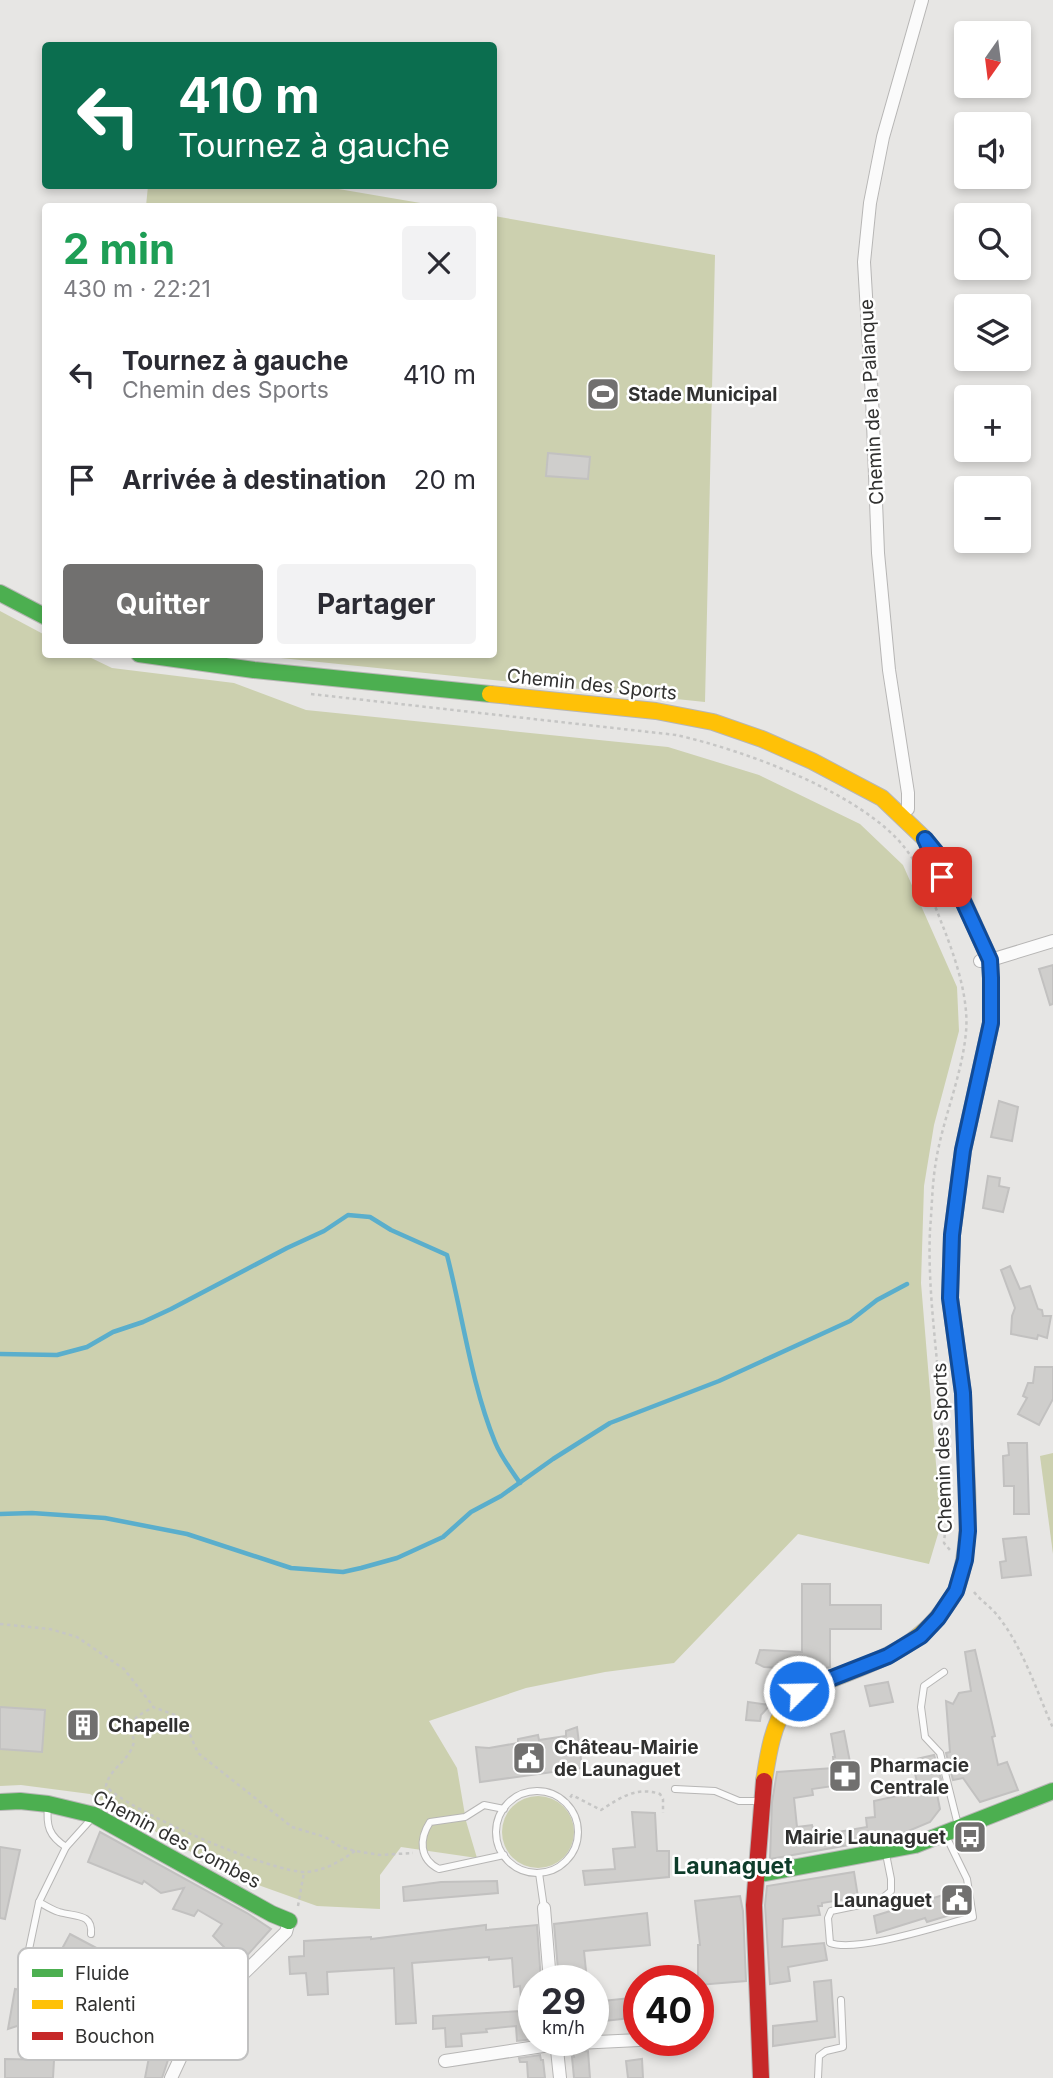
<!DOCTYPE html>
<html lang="fr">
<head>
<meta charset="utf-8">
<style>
	:root { --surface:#fff; --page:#f2f2f3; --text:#2b2b33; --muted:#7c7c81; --accent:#71706f }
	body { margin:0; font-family:Inter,sans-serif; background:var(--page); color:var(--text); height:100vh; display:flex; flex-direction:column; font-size:26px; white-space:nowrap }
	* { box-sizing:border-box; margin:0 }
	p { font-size:23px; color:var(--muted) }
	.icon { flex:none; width:38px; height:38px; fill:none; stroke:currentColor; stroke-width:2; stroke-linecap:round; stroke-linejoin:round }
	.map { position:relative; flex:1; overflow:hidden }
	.sheet { position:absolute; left:42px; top:203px; width:455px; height:455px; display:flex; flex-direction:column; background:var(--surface); border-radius:7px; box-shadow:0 4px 10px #0003 }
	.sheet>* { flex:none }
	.guide { position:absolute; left:42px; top:42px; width:455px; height:147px; border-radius:7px; box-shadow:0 4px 10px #0003; background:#0b6e4f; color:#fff; overflow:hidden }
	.needle { width:46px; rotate:194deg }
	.fabs { position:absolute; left:954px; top:21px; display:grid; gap:14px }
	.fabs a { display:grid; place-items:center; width:77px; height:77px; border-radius:7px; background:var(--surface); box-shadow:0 4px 10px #0003; font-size:35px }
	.speed { position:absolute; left:518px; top:1965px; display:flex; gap:14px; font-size:35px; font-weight:700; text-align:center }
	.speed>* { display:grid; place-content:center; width:91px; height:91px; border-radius:50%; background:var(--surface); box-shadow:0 4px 10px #0003; line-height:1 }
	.speed small { font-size:18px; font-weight:400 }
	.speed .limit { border:10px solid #d22; background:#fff; color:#111 }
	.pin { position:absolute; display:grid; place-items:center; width:60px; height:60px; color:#fff; margin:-30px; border-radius:14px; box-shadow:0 4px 10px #0006 }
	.me { position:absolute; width:77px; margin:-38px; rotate:67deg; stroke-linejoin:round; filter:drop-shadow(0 0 5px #0008) }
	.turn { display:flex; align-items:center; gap:24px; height:147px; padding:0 21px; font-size:32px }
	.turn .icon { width:91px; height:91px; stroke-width:2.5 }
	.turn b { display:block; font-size:49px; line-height:60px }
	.round { display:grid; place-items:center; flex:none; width:74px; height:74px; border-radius:7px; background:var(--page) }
	.overview { display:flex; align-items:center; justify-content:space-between; height:119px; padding:0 21px }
	h1 { font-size:42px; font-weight:700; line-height:52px; color:#1e9e55 }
	.action { display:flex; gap:14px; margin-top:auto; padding:14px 21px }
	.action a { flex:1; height:80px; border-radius:7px; background:var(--accent); color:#fff; font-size:28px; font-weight:700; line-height:80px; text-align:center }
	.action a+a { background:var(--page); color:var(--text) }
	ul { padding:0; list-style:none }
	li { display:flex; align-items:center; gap:21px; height:105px; padding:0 21px }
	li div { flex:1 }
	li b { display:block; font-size:26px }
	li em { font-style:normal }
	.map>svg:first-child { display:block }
	.green { fill:#ccd0af }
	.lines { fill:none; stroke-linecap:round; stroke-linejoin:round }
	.stream { stroke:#5aaecc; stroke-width:4.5 }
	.building { fill:#cfcecc; stroke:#c2c1c0; stroke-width:2 }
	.lane-casing { stroke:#b7b6b5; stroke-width:8 }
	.street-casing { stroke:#b7b6b5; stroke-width:14 }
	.fast-casing { stroke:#b7b6b5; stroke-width:18 }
	.slow-casing { stroke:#b7b6b5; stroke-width:18 }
	.jam-casing { stroke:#b7b6b5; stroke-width:18 }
	.path { stroke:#c6c6c5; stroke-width:2.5; stroke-dasharray:3.5 3.5; stroke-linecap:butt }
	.lane { stroke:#fbfbfb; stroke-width:6 }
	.street { stroke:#fbfbfb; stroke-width:12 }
	.fast { stroke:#4caf50; stroke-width:16 }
	.slow { stroke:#ffc107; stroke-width:16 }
	.jam { stroke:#c62828; stroke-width:16 }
	.route-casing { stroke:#114b97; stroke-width:18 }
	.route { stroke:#1a73e8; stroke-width:12 }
	.labels { text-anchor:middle; stroke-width:5; stroke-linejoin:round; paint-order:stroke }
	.poi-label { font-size:19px; font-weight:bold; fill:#313130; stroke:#fff; text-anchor:start }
	.street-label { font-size:19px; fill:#313130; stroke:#fff }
	.quarter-label { font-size:23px; font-weight:bold; fill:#0e3c2a; stroke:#fff }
	.key { fill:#fff; stroke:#c1c1c1; stroke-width:2 }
	.key-label { font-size:19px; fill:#313130 }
</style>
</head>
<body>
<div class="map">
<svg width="1053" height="2078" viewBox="0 0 1053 2078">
	<rect width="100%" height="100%" fill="#e7e6e4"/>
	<g class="green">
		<path d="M148 186H321L438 206H146Z"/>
		<path d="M494 216 715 255 705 702 252 655 494 654Z"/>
		<path d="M0 611 45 635 46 654 85 655 112 668 234 683 306 710 668 747 759 775 860 824 903 865 957 987 959 1031 934 1125 924 1186 921 1283 941 1524 929 1564 798 1534 674 1663 605 1672 526 1688 429 1721 457 1768 466 1821 477 1858 401 1847 380 1875V1909L317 1906 233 1876 90 1794 21 1785 0 1786V1749L43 1737 45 1711 0 1707Z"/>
		<path d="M1053 1453V1554L1040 1456Z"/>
		<circle cx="538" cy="1832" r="36"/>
	</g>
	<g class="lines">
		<g class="stream">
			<path d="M0 1354 57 1355 87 1347 113 1332 143 1322 171 1309 287 1248 324 1231 348 1215 370 1217 391 1230 447 1255C463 1317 471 1383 495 1442 501 1457 511 1470 520 1483"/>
			<path d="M0 1514 32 1513 105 1518 187 1534 291 1568 343 1572 361 1568 397 1558 443 1537 471 1512 501 1496 553 1459 610 1423 719 1381 850 1321 877 1300 907 1284"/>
		</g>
	</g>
	<g class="building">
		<path d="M548 453 590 457 588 479 546 476Z"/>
		<path d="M1053 965V1004L1050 1005 1039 969Z"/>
		<path d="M999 1101 1018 1107 1012 1141 991 1137Z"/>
		<path d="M988 1176 1000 1178 999 1186 1009 1188 1003 1212 983 1208Z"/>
		<path d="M1010 1266 1020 1289 1030 1286 1038 1309 1042 1310 1043 1316H1051L1047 1338 1038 1335 1037 1339 1011 1334 1012 1316 1015 1308 1001 1270Z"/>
		<path d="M1035 1367H1053V1399L1039 1425 1018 1414 1027 1398 1023 1396 1028 1383H1033Z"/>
		<path d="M1008 1443H1027L1029 1514H1014V1486H1004L1003 1456 1009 1455Z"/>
		<path d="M1026 1537 1031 1575 1002 1578 1000 1562 1006 1561 1003 1539Z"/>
		<path d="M802 1584H830V1605H881V1629H830V1667L781 1680 782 1668 764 1667 756 1663 760 1650 802 1652Z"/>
		<path d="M975 1650 995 1736 992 1737 998 1765 1007 1762 1018 1790 980 1802 963 1778 953 1780 946 1753 950 1752 946 1701 953 1704 959 1693 971 1691 965 1652Z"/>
		<path d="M888 1682 893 1702 870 1706 865 1686Z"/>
		<path d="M748 1702 770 1705 761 1715 760 1721 746 1720Z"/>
		<path d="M0 1707 45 1710 42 1752 0 1749Z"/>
		<path d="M577 1727 582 1768 480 1782 476 1747 489 1748 518 1743V1739L538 1735 539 1740 566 1736V1731Z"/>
		<path d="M844 1731 854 1783 812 1789 813 1795 794 1798 797 1827 812 1825 815 1836 867 1827 866 1818 875 1817 874 1801 919 1791 912 1760 934 1755 942 1782 935 1784 940 1809 930 1822 894 1837 770 1859 772 1802 777 1772 834 1768 833 1757H835L831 1734Z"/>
		<path d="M632 1812 655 1813 657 1851H669V1877L585 1885 583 1871 615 1869 613 1849 635 1847Z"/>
		<path d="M100 1832 247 1913 271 1929 225 1980 216 1973 226 1959 219 1955 224 1947 213 1936 222 1924 198 1910 194 1916 173 1909 184 1888 161 1893 144 1881 142 1884 88 1862Z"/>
		<path d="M0 1847 20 1850 5 1919 0 1918Z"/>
		<path d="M854 1872 858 1897 822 1903V1906H818L820 1915 783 1919 782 1947 824 1943 827 1960 788 1967 790 1981 770 1984 765 1905 767 1886Z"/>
		<path d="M497 1881 498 1893 404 1901 403 1887 441 1882Z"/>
		<path d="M963 1889 966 1906 949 1911 950 1915 927 1922 925 1918 877 1933 874 1916Z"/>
		<path d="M740 1896 743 1911 746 1981 698 1985V1945H700L695 1901Z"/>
		<path d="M647 1913 650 1945 584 1951 587 1981H559L554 1924Z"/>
		<path d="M486 1925V1930L537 1925 541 1981H534V2039L517 2041 516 2026 486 2029 487 2032 461 2034 462 2046 446 2047 445 2028 433 2029V2016L522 2011 520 1986 514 1987 512 1958 489 1960V1957L412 1963 416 2023 396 2024 394 1968 327 1972 328 1994 308 1995 306 1973 290 1974 289 1957 304 1956V1941L371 1937V1939Z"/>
		<path d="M70 1934 104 1952 75 2010 73 2009 62 2032 50 2030 49 2034 27 2031 29 2022 8 2029 15 1989 38 1993Z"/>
		<path d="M831 1980 835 2037 773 2046V2026L817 2021 814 1982Z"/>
		<path d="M639 1997V2017L596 2022 594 2002Z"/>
		<path d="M139 2026 182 2034 172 2054 169 2057 162 2078H145L150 2052 135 2047Z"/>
		<path d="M588 2051 590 2078H574L572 2057H574L573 2052Z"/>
		<path d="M540 2055 541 2060H543L545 2078H528L527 2062H520L519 2058Z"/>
		<path d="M5 2059 54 2060 53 2078H5Z"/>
		<path d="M642 2059 643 2078H628L626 2061Z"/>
	</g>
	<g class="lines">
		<defs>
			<g id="lane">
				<path d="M944 1672 924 1686 921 1707 925 1737 940 1753 958 1825"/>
				<path d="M675 1789 715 1791 739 1801H759"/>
				<circle cx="537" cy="1832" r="41"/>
				<path d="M48 1806C46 1826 49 1836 66 1847L93 1817"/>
				<path d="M504 1809 484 1805 465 1817 430 1822C419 1839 419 1859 439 1869L504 1855"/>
				<path d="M886 1854 891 1879V1891L879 1901 831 1911 828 1918 830 1943C858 1953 941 1925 973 1917L967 1879 945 1834"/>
				<path d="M539 1873 544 1908"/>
				<path d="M39 1902C46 1906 52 1910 59 1912 75 1917 93 1913 91 1934"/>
				<path d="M27 1959 39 1902 66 1847"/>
				<path d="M818 2078 819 2056 826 2051 843 2047 841 2000"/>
			</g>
			<g id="street">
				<path d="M908 809V793L889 670 878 553 872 397 864 262 870 203 883 137 922 0"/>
				<path d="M980 961 994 959 1053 941"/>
				<path d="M544 1908 550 1981"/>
				<path d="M556 2040 560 2078"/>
				<path d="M445 2061 556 2044 639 2040"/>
				<path d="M171 2078 200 2016 286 1932 289 1921"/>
			</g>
			<g id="fast">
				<path d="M0 593 46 617"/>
				<path d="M139 654 254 670 490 694"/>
				<path d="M962 898 990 960 991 978V1023L963 1150 952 1235 950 1298 963 1393 965 1445"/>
				<path d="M0 1802 20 1801 48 1804 94 1815 272 1914 289 1921"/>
				<path d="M755 1875 915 1845 1053 1791"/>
			</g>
			<g id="slow">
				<path d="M490 694 656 711 713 722 762 739 812 761 882 798 925 839 947 866 962 898"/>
				<path d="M764 1781C768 1756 772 1726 787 1705 797 1689 815 1685 832 1679 876 1662 919 1647 946 1606 950 1600 955 1594 957 1588 973 1542 967 1493 965 1445"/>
			</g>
			<path id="jam" d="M761 2078 754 1905 764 1781"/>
		</defs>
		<use href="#lane" class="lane-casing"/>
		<use href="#street" class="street-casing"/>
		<use href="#fast" class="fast-casing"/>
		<use href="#slow" class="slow-casing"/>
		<use href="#jam" class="jam-casing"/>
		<g class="path">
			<path d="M311 694 676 735C744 750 862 793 905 848 924 872 933 902 944 929 956 960 969 999 966 1032 962 1076 943 1118 936 1161 932 1184 932 1208 930 1230 928 1274 933 1319 937 1362 941 1412 944 1461 947 1510L944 1543 950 1550"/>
			<path d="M974 1592C981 1601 990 1606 997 1615 1022 1645 1037 1692 1053 1728"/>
			<path d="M0 1624 50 1629 77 1637 124 1669 153 1706"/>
			<path d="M566 1803 572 1795 601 1810C620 1798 636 1786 660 1794L663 1799V1813"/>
			<path d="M355 1851C339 1862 326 1870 307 1872 274 1874 126 1810 106 1786 109 1770 126 1762 132 1748 137 1739 128 1730 134 1720 139 1714 147 1711 153 1707L175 1715 188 1730 198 1753 292 1827 325 1837 341 1847 355 1851 380 1855 413 1853"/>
			<path d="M298 1906 304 1872"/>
		</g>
		<use href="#lane" class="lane"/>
		<use href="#street" class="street"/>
		<use href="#fast" class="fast"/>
		<use href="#slow" class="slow"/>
		<use href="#jam" class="jam"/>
	</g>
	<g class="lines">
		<defs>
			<path id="route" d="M799 1691 888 1656 921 1636 938 1618 956 1591 965 1560 968 1531 963 1393 950 1298 952 1235 963 1150 991 1023V978L990 960 957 888 947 866 925 839 942 877"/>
		</defs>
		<use href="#route" class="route-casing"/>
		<use href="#route" class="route"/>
	</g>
	<defs>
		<symbol id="stadium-square" viewBox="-11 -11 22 22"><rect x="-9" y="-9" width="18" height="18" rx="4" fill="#71706f" stroke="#fff"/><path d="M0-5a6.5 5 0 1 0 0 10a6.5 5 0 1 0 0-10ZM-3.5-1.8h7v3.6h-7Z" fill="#fff"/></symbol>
		<symbol id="building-square" viewBox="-11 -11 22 22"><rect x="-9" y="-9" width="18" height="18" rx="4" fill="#71706f" stroke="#fff"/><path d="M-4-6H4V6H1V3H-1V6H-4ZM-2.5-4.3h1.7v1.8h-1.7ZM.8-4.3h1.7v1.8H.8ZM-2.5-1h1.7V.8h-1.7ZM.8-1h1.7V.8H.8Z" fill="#fff"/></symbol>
		<symbol id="civic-square" viewBox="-11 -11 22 22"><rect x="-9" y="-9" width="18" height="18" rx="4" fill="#71706f" stroke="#fff"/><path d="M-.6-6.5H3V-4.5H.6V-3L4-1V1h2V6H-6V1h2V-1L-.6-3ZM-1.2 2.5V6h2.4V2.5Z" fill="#fff"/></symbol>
		<symbol id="pharmacy-square" viewBox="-11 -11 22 22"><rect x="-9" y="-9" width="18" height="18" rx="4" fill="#71706f" stroke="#fff"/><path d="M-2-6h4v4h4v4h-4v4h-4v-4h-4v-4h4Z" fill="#fff"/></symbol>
		<symbol id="bus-square" viewBox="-11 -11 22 22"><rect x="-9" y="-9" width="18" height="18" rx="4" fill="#71706f" stroke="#fff"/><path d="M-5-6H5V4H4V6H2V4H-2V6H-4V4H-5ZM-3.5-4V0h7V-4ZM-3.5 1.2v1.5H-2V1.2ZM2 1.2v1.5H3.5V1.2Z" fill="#fff"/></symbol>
	</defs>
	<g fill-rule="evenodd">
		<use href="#stadium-square" x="584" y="375" width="38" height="38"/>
		<use href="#building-square" x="64" y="1706" width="38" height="38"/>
		<use href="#civic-square" x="510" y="1739" width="38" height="38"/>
		<use href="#pharmacy-square" x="826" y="1757" width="38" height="38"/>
		<use href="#bus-square" x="951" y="1818" width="38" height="38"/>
		<use href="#civic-square" x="938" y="1881" width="38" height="38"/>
	</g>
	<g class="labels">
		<g class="poi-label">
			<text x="628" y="401">Stade Municipal</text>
			<text x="108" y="1732">Chapelle</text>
			<text x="554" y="1754">Château-Mairie<tspan x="554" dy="22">de Launaguet</tspan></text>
			<text x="870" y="1772">Pharmacie<tspan x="870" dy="22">Centrale</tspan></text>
			<text x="946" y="1844" text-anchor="end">Mairie Launaguet</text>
			<text x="932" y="1907" text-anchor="end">Launaguet</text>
		</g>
		<g class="street-label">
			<text transform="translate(871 402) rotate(-93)" y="7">Chemin de la Palanque</text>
			<text transform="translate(592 684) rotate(6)" y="7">Chemin des Sports</text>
			<text transform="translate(942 1448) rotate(-92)" y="7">Chemin des Sports</text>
			<text transform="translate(177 1839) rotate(28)" y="7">Chemin des Combes</text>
		</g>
		<g class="quarter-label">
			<text x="733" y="1874">Launaguet</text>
		</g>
	</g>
	<rect x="18" y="1948" width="230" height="112" rx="10" class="key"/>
	<rect x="32" y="1969" width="31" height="8" fill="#4caf50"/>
	<rect x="32" y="2000" width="31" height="9" fill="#ffc107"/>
	<rect x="32" y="2032" width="31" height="8" fill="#c62828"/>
	<g class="key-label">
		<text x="75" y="1980">Fluide</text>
		<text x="75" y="2011">Ralenti</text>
		<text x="75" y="2043">Bouchon</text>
	</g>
</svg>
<div class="fabs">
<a><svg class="needle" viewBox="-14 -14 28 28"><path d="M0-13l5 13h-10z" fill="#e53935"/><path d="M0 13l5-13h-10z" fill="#7c7c81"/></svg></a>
<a><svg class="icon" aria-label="sound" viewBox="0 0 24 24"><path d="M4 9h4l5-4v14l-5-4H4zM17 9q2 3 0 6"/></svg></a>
<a><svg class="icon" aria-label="search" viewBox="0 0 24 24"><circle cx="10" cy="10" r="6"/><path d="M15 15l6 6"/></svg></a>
<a><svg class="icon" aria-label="layers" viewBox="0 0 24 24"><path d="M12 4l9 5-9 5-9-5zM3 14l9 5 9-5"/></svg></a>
<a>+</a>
<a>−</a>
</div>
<div class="speed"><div>29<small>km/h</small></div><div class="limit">40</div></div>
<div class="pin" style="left:942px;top:877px;background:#d93025"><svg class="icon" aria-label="arrive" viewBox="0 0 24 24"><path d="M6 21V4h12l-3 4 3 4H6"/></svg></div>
<svg class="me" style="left:799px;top:1691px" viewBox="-20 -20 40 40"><circle r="17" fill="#1a73e8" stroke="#fff" stroke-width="3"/><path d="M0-11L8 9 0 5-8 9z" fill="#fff"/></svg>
<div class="guide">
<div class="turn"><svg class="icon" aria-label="left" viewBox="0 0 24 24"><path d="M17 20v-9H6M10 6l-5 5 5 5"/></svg><div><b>410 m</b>Tournez à gauche</div></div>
</div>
<section class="sheet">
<div class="overview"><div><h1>2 min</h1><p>430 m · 22:21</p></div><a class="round"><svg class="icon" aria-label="close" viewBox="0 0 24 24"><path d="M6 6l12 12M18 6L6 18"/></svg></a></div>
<ul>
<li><svg class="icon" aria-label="left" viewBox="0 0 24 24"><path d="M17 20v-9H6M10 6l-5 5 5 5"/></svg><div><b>Tournez à gauche</b><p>Chemin des Sports</p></div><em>410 m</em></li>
<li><svg class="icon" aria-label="arrive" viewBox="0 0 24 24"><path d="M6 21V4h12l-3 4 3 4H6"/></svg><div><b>Arrivée à destination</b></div><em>20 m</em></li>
</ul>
<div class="action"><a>Quitter</a><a>Partager</a></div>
</section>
</div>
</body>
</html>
